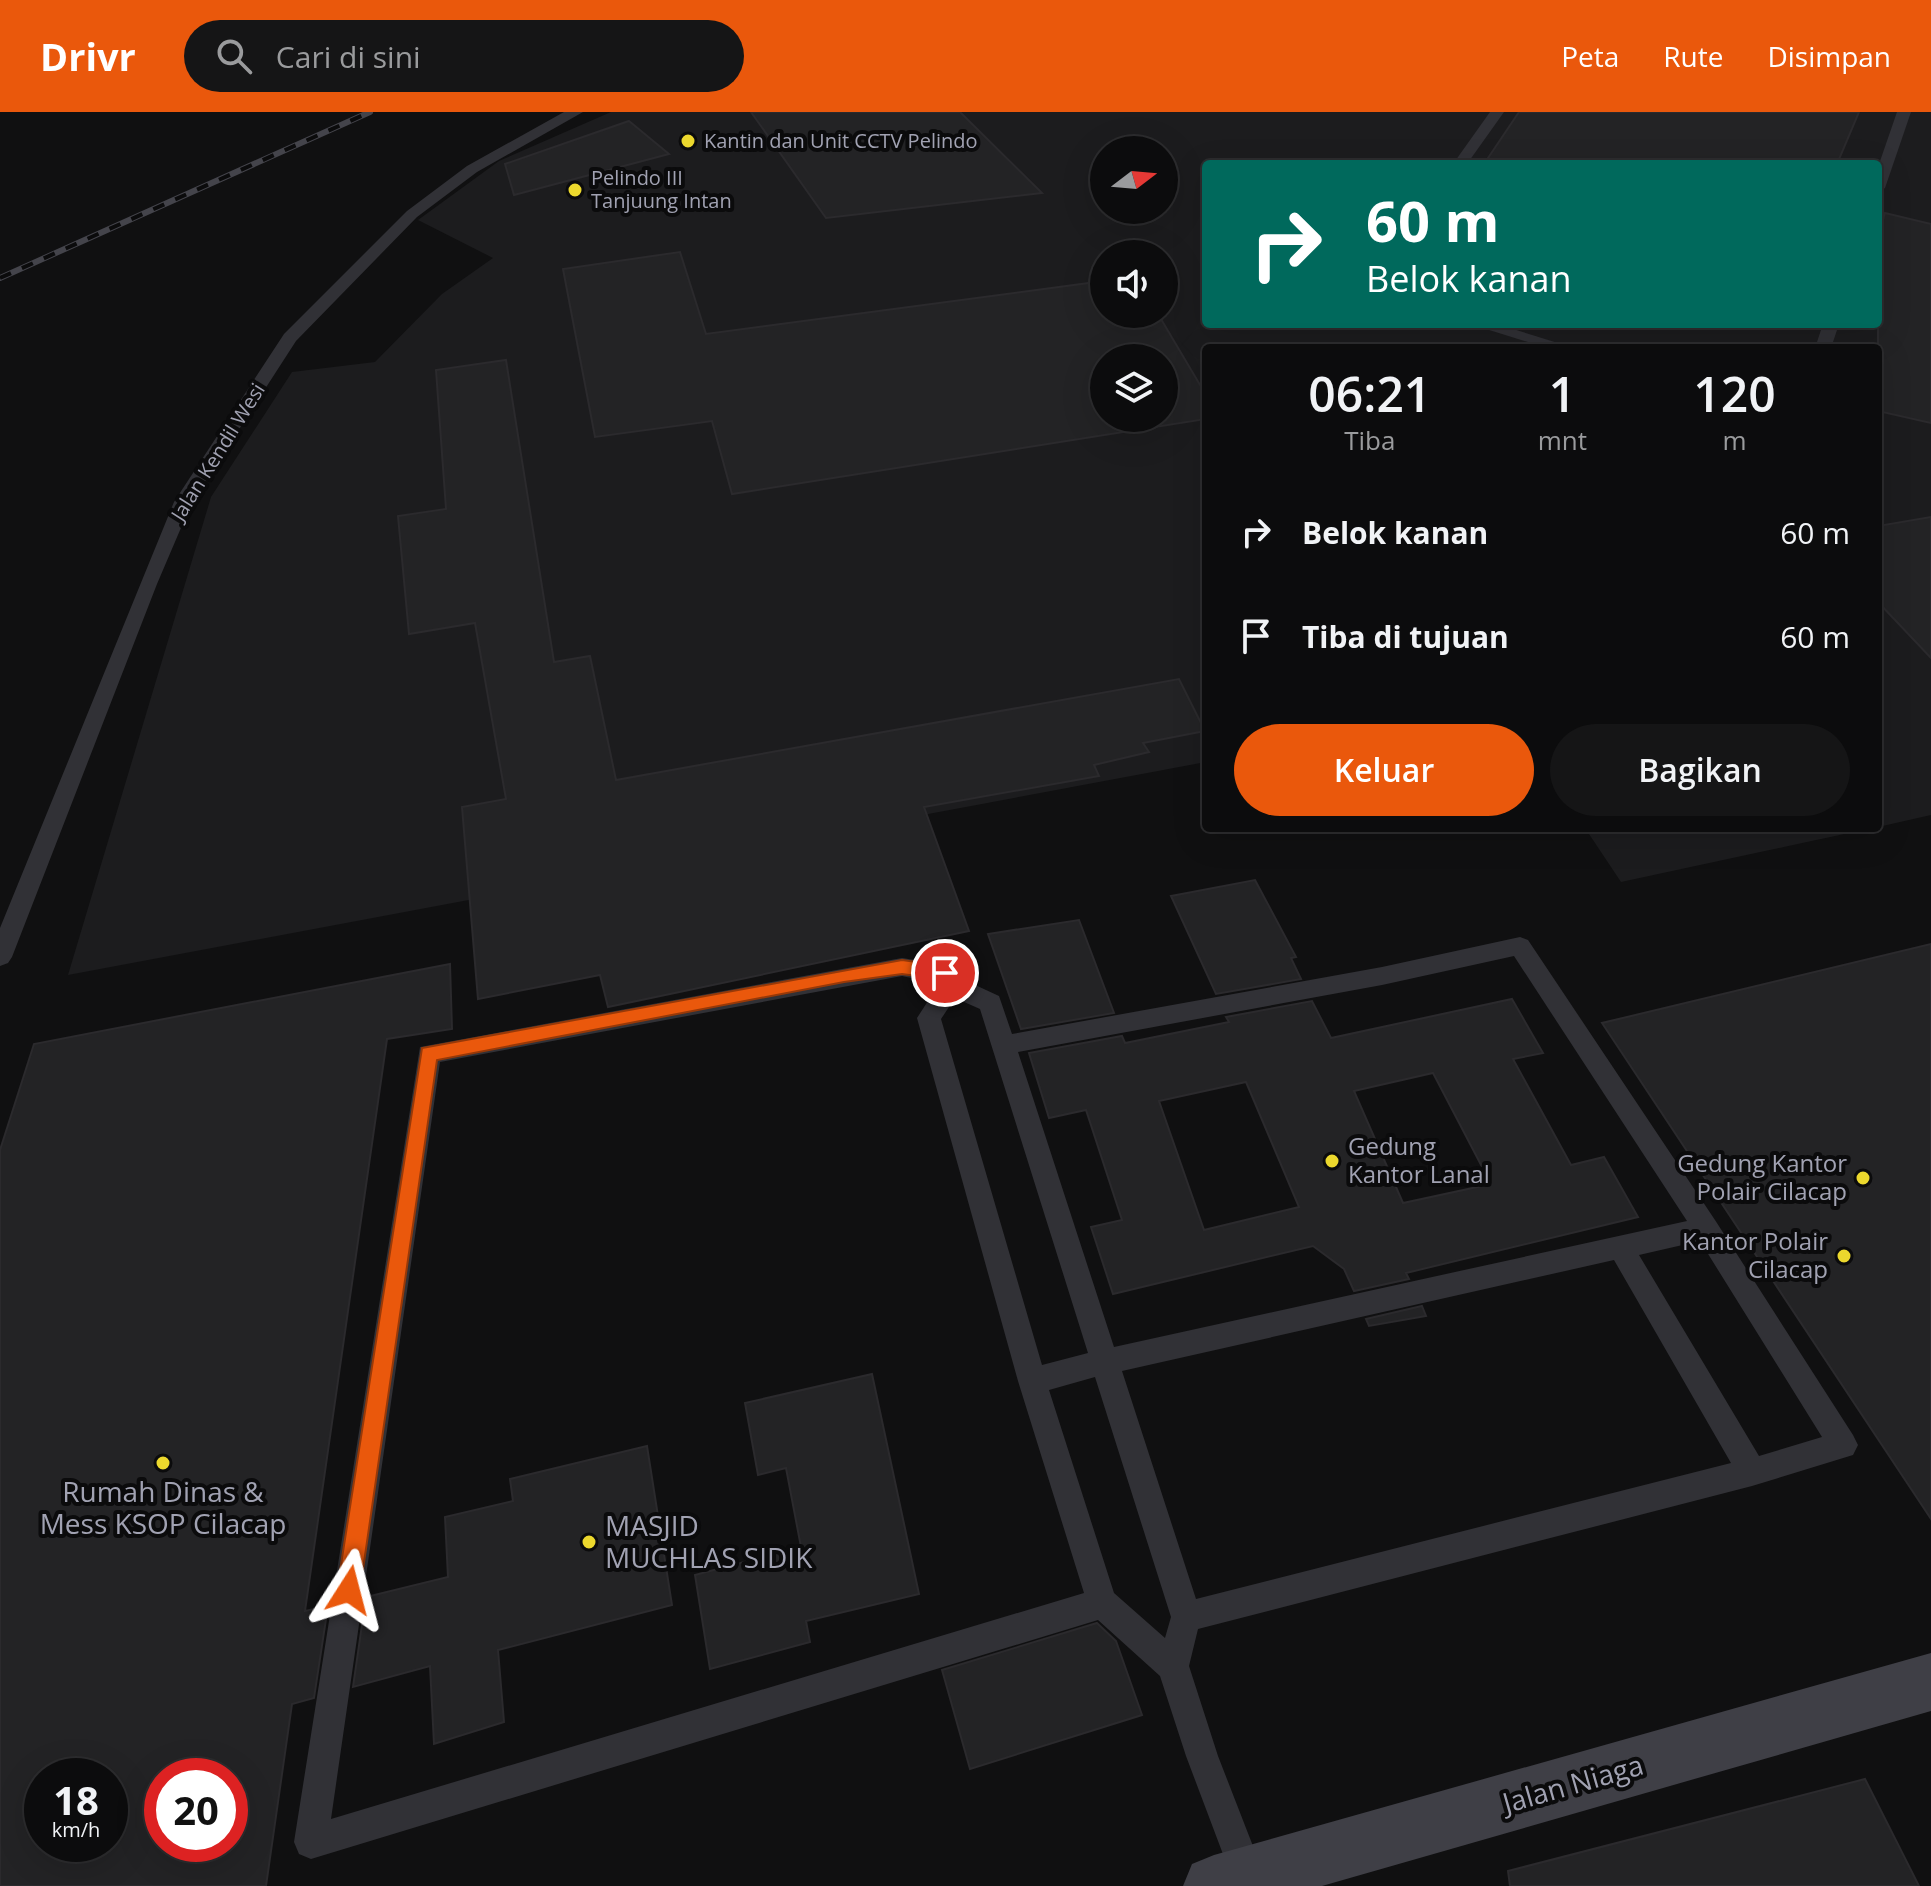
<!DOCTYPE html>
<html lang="id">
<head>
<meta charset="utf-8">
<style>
	:root { --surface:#0c0c0d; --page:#151516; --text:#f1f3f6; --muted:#9a9b9d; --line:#2c2c2e; --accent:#ea580c }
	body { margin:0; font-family:"Open Sans",sans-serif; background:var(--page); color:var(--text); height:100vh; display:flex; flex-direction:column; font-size:30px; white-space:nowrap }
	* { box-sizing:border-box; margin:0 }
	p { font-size:26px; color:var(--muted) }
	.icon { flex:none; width:44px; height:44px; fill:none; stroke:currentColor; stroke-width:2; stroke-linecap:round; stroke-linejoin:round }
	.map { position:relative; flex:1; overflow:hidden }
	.details { position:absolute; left:1202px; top:232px; width:680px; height:488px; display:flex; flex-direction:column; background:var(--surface); border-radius:8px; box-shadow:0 8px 32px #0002,0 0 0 2px var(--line) }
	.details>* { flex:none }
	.hud { position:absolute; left:1202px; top:48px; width:680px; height:168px; border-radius:8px; box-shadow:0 8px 32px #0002,0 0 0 2px var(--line); background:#00695c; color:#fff; overflow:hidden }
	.needle { width:52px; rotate:74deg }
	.controls { position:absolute; left:1090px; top:24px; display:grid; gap:16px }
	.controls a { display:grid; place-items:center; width:88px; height:88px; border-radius:50%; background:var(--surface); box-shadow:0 8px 32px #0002,0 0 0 2px var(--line); font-size:40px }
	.speed { position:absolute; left:24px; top:1646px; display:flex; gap:16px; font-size:40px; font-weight:700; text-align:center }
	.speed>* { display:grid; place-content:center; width:104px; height:104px; border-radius:50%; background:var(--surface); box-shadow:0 8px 32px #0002,0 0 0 2px var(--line); line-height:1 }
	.speed small { font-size:20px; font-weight:400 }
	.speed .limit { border:12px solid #d22; background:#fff; color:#111 }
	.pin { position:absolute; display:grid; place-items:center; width:68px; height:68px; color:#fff; margin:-34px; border:4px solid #fff; border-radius:50%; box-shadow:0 2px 8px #0007 }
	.me { position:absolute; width:88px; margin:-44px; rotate:9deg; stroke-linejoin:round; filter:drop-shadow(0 0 6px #0008) }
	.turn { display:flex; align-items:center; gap:28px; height:168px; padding:0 32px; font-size:36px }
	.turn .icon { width:104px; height:104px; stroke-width:2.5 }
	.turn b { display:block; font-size:56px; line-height:68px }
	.eta { display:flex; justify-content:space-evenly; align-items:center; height:136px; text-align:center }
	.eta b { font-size:48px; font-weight:600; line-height:56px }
	.cta { display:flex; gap:16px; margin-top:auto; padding:16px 32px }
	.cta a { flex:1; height:92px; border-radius:48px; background:var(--accent); color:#fff; font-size:32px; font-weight:600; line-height:92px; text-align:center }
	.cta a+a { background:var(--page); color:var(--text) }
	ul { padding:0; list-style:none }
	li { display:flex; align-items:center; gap:24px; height:104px; padding:0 32px }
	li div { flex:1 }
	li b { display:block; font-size:30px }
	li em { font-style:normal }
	header { display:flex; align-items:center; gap:48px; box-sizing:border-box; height:112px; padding:0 40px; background:var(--accent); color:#fff }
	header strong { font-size:38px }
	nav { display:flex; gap:44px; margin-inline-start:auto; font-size:28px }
	.search { width:560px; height:72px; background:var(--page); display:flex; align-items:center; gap:20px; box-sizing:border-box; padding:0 28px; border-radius:44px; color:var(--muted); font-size:30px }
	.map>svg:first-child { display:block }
	.built { fill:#1c1c1e; fill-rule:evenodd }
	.building { fill:#232325; stroke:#2b2a2d; stroke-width:2; fill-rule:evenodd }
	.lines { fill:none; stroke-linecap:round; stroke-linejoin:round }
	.service { fill:#313136; fill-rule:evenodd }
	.secondary { fill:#3f3f46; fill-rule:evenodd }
	.rail-casing { stroke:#44444b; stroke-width:6 }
	.rail { stroke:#0b0b0c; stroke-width:4; stroke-dasharray:12; stroke-linecap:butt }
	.route { fill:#ea580c; stroke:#983908; stroke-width:2 }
	.poi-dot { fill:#ecd82d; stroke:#0b0b0c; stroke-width:3 }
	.labels { text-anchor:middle; stroke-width:8; stroke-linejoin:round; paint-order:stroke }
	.far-poi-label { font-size:20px; fill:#a1a2b2; stroke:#0b0b0c; text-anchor:start }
	.far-street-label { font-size:20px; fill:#a1a2b2; stroke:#0b0b0c }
	.poi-label { font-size:24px; fill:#a1a2b2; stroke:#0b0b0c; text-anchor:end }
	.near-poi-label { font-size:28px; fill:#a1a2b2; stroke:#0b0b0c }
	.near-street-label { font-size:28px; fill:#a1a2b2; stroke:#0b0b0c }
</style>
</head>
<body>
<header>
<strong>Drivr</strong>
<div class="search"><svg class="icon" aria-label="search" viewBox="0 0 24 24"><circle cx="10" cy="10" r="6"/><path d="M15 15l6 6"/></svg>Cari di sini</div>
<nav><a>Peta</a><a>Rute</a><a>Disimpan</a></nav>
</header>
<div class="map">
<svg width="1931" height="1774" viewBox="0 0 1931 1774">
	<rect width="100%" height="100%" fill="#101011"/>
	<g class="built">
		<path d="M611 0H1931V703L1878 715V236H1206V650L68 863 211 385 292 260 375 250 442 182 493 146 418 108 499 49ZM1104 38H1164V98H1104ZM1206 52H1878V212H1206ZM1104 142H1164V202H1104ZM1104 246H1164V306H1104Z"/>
		<path d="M1585 716H1872L1621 770Z"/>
	</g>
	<g class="building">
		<path d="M751 0H960L1042 81 826 106Z"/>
		<path d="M1519 0H1859L1837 52H1484Z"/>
		<path d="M629 9 669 42 514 83 505 52Z"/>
		<path d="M1885 101 1931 112V311L1878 299V125Z"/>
		<path d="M680 140 706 222 1104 169V202H1158L1206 283V307L732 382 712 309 595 325 563 157ZM1104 246H1164V306H1104Z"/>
		<path d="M506 248 554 550 590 544 616 668 1179 567 1205 619 1143 631 1149 640 1094 653 1099 664 924 695 969 819 608 895 600 863 478 887 462 695 506 687 475 511 409 522 398 404 446 397 436 258Z"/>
		<path d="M1931 405V546L1878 490V414Z"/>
		<path d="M1255 768 1296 845 1291 846 1301 867 1216 882 1171 784Z"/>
		<path d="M1079 808 1114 901 1021 917 988 822Z"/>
		<path d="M1931 832V1407L1602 911Z"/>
		<path d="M450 852 452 917 387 927 305 1499 328 1494 314 1586 292 1592 266 1774H0V1038L34 932ZM42 1664H110V1732H42ZM162 1664H230V1732H162Z"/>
		<path d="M1512 887 1543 941 1513 947 1571 1053 1604 1045 1638 1105 1406 1161 1409 1167 1354 1179 1344 1157 1313 1134 1113 1182 1091 1115 1122 1108 1086 998 1049 1006 1029 941 1122 924 1125 931 1229 910 1226 905 1312 889 1331 926ZM1433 961 1491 1072 1403 1091 1354 979ZM1246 970 1299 1095 1204 1118 1159 989Z"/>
		<path d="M1422 1194 1426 1204 1369 1214 1366 1207Z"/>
		<path d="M872 1262 919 1482 806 1509 810 1530 710 1557 695 1463 801 1435 786 1356 758 1363 745 1291Z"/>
		<path d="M647 1334 672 1493 498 1538 504 1610 434 1632 430 1554 353 1575 366 1485 448 1465 445 1405 513 1389 510 1367Z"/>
		<path d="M1097 1511 1116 1529 1142 1603 970 1657 942 1558Z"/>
		<path d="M1865 1667 1919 1774H1510L1508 1759Z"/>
	</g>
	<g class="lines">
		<g class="service">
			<path d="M564 0H583L477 60 417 105 296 229 192 390 157 472 12 845 8 851 0 854V816L174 390 284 222 407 99 467 54Z"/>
			<path d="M1490 0H1504L1467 52H1453Z"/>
			<path d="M1897 0H1911L1885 76 1878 80V55Z"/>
			<path d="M1470 212H1497L1574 236H1547Z"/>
			<path d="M1823 212H1839L1831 236H1815Z"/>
			<path d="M1520 825 1528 828 1715 1108 1853 1323 1858 1333 1853 1343 1752 1374 1198 1517 1189 1554 1218 1644 1265 1765 1261 1774H1235L1186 1644 1160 1564 1098 1508 311 1747 299 1742 294 1730 420 935 902 846 953 854 960 866 999 884 1012 922 1382 855ZM1514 844 1687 1109 1114 1235 1018 940 1382 873ZM902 864 939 872 917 906 1018 1269 1084 1481 331 1707 440 950ZM955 886 980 897 1088 1241 1042 1253 941 907ZM1700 1129 1822 1325 1759 1344 1639 1143ZM1614 1148 1731 1351 1196 1487 1122 1259ZM1095 1265 1171 1505 1165 1526 1114 1481 1049 1278Z"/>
		</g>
		<path class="secondary" d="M1931 1541V1599L1322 1774H1183L1192 1752 1214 1743Z"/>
		<defs>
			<path id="rail" d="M0 166 370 0"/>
		</defs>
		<use href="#rail" class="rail-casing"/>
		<use href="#rail" class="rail"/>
	</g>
	<path class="route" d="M902 848 945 854 954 861 945 868 902 862 844 870 437 948 360 1478 357 1486 349 1490 340 1486 337 1478 422 936Z"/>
	<g class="poi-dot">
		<circle cx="688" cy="29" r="8"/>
		<circle cx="575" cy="78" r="8"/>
		<circle cx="1332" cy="1049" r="8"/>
		<circle cx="1863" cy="1066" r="8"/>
		<circle cx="1844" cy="1144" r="8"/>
		<circle cx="163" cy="1351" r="8"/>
		<circle cx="589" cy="1430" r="8"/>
	</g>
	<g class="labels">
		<g class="far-poi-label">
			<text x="704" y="36">Kantin dan Unit CCTV Pelindo</text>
			<text x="591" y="73">Pelindo III<tspan x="591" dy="23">Tanjuung Intan</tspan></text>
		</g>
		<g class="far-street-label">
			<text transform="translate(218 340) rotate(-58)" y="7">Jalan Kendil Wesi</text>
		</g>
		<g class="poi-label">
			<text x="1348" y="1043" text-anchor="start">Gedung<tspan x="1348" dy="28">Kantor Lanal</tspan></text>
			<text x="1847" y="1060">Gedung Kantor<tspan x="1847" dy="28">Polair Cilacap</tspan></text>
			<text x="1828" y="1138">Kantor Polair<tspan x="1828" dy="28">Cilacap</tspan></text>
		</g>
		<g class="near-poi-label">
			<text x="163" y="1390">Rumah Dinas &amp;<tspan x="163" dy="32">Mess KSOP Cilacap</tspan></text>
			<text x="605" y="1424" text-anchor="start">MASJID<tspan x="605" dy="32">MUCHLAS SIDIK</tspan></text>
		</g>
		<g class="near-street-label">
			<text transform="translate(1573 1672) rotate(-16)" y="10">Jalan Niaga</text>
		</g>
	</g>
</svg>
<div class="controls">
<a><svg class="needle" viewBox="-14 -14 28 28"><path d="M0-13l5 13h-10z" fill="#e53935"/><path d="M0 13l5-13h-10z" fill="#9a9b9d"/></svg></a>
<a><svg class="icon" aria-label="sound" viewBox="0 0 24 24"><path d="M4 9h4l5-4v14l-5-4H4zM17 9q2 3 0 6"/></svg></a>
<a><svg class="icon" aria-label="layers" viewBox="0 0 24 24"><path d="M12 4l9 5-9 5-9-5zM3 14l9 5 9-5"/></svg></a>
</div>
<div class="speed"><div>18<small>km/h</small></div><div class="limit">20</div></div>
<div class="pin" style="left:945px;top:861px;background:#d93025"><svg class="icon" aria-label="arrive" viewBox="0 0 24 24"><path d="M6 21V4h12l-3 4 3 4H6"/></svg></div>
<svg class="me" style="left:349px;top:1478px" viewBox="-20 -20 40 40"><path d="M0-17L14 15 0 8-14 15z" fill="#ea580c" stroke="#fff" stroke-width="4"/></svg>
<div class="hud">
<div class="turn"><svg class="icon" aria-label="right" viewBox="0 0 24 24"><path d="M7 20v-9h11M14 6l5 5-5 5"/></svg><div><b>60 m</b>Belok kanan</div></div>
</div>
<section class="details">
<div class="eta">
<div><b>06:21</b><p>Tiba</p></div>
<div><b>1</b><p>mnt</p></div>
<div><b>120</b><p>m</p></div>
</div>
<ul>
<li><svg class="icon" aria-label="right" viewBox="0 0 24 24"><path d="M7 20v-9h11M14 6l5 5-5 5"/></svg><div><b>Belok kanan</b></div><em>60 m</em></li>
<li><svg class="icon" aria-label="arrive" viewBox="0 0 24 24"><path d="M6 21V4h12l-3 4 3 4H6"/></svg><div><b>Tiba di tujuan</b></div><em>60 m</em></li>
</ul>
<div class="cta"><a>Keluar</a><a>Bagikan</a></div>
</section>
</div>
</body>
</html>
